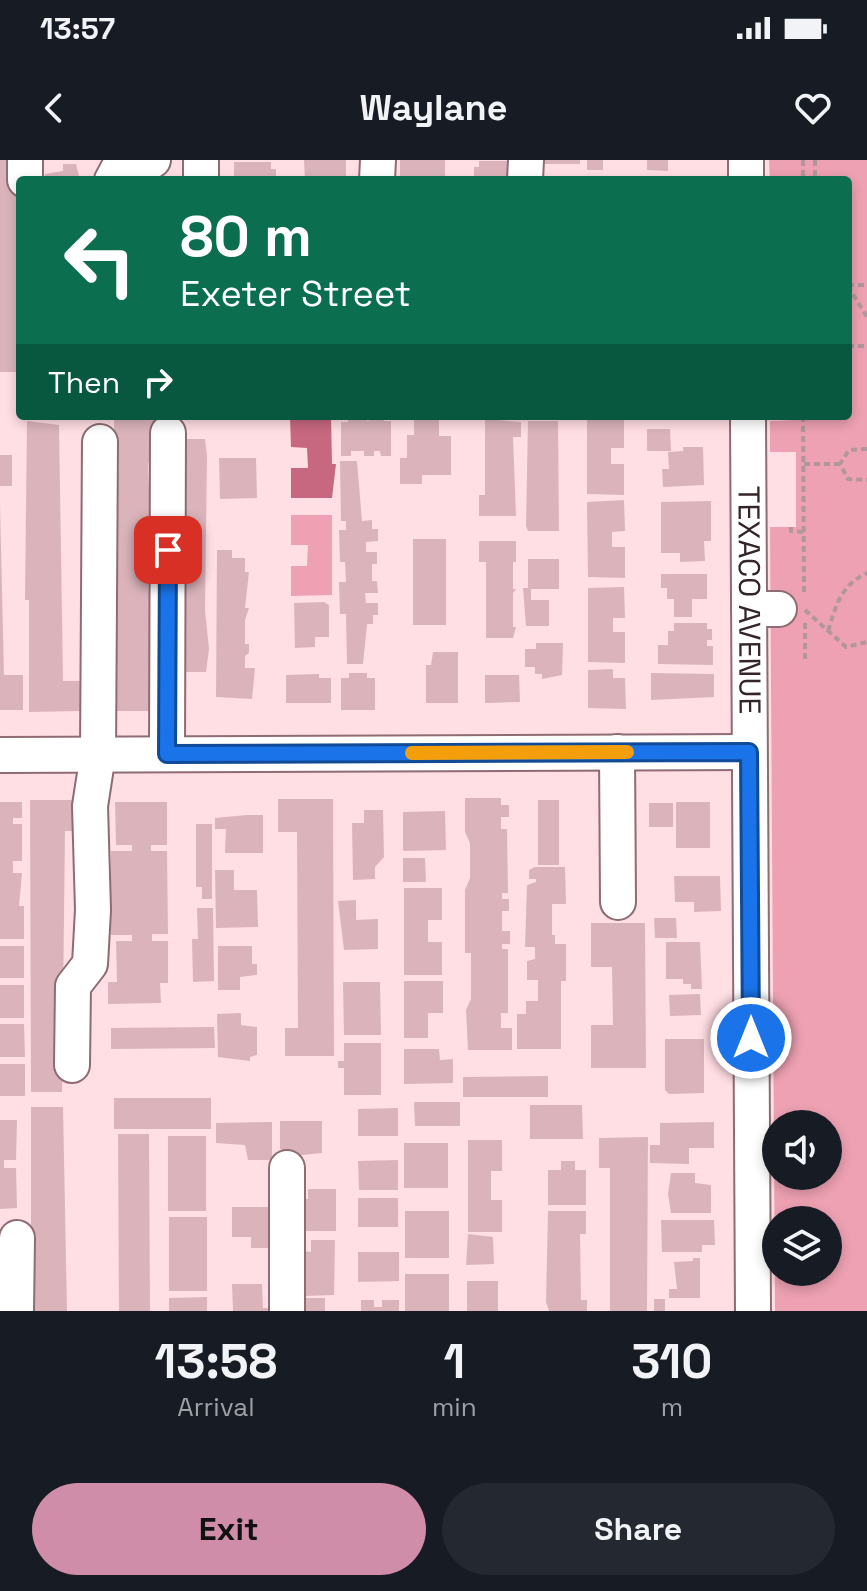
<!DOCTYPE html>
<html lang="en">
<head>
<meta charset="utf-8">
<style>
	:root { --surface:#171b24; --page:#242831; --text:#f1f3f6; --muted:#9ea1a6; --accent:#cf8daa }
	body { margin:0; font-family:"Space Grotesk",sans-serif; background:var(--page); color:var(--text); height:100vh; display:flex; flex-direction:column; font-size:30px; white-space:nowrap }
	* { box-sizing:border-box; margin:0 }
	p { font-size:26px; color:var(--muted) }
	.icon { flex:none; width:44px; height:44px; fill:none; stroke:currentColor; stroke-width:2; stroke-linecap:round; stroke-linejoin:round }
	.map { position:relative; height:1151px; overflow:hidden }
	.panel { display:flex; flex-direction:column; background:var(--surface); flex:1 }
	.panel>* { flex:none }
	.banner { position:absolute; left:16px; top:16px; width:836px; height:244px; border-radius:8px; box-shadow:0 4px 12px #0003; background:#0b6e4f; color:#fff; overflow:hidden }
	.tools { position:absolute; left:762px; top:950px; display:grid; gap:16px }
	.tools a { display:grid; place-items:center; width:80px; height:80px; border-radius:50%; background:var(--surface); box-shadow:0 4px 12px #0003; font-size:40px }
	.pin { position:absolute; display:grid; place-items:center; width:68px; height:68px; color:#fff; margin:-34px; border-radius:16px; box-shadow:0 4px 12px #0006 }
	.me { position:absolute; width:88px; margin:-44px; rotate:0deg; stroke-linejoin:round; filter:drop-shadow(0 0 6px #0008) }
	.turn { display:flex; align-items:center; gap:28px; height:168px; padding:0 32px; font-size:36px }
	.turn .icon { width:104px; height:104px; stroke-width:2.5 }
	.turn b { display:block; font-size:56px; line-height:68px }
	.then { display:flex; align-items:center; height:76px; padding:0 32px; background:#0003; gap:16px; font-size:30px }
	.eta { display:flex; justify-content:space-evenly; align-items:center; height:136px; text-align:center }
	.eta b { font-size:48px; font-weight:600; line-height:56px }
	.primary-button { display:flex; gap:16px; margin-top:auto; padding:16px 32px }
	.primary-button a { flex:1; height:92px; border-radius:48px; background:var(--accent); color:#111; font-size:32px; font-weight:600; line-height:92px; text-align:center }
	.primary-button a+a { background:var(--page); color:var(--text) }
	.status { display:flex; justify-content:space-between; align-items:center; height:56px; padding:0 40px; background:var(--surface); direction:ltr }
	.status svg { height:22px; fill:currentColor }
	header { display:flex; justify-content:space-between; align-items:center; height:104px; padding:0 32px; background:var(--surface); font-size:36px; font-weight:600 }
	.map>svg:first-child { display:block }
	.green { fill:#eda1b2; fill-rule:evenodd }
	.water { fill:#c76880 }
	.building { fill:#dbb4bb }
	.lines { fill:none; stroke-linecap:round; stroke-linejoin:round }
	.minor-casing { stroke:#8f6b73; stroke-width:38 }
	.path { stroke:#b1979b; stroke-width:4; stroke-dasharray:6 4; stroke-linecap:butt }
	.minor { stroke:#fff; stroke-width:34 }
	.route-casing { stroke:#114b97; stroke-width:20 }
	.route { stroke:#1a73e8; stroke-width:14 }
	.slow { stroke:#f59e0b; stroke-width:14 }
	.labels { text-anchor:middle; stroke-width:6; stroke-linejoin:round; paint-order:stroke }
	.street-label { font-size:30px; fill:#342528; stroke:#fff }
</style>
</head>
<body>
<div class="status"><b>13:57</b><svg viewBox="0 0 49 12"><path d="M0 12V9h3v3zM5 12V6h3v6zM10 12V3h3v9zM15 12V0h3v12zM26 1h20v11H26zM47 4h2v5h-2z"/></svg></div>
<header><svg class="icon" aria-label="back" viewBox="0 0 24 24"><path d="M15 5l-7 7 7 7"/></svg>Waylane<svg class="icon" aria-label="heart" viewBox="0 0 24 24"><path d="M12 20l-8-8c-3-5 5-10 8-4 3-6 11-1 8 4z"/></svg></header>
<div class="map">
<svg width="867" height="1151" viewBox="0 0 867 1151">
	<rect width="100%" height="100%" fill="#ffdee4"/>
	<g class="green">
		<path d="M769 0H867V1151H775L770 367H796V292H770V261L795 260V256H848V20H770ZM776 964H828V1016H776ZM776 1060H828V1112H776Z"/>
		<path d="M291 355H332V435L291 436V406H307L308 385H291Z"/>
	</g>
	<path class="water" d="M331 257 332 304H336L332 338H291V308H308L307 288 291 287 290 257Z"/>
	<g class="building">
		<path d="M0 0H19L20 212H0Z"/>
		<path d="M304 0H346V20H305Z"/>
		<rect x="400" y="0" width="45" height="20"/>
		<rect x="535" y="0" width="45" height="4"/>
		<rect x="587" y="0" width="16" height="10"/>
		<path d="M647 0H668V11L647 10Z"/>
		<path d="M479 1H516V20H474V7H479Z"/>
		<path d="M234 2H271V9H276V20H234Z"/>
		<path d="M63 4H76L80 20H45V14L63 11Z"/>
		<path d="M367 256V261L384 256V261H391V296H381L380 291H374V296H364V291H351V296H341V262H348V257Z"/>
		<path d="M414 256H439V276H451V315H422V324H400V298H407V275H414Z"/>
		<path d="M590 257H624V288H611V304H624V335L587 334V258Z"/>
		<path d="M485 259 521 262V277H513L516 356H479V335H485Z"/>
		<path d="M114 260H155V295H150L148 306 151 373H148V431H152L149 516H155V551H112V516H117Z"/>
		<path d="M27 261 59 265 63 521H80V551L29 552V440H25Z"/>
		<path d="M528 261H558L559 371H528L526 366Z"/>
		<path d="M647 269H670L671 291H647Z"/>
		<path d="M179 279H205L207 296 205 450 209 489 206 512H181L180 475H185V469H180Z"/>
		<path d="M683 287H703L704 325 663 327 662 309H669L668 292 683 291Z"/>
		<rect x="0" y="295" width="12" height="31"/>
		<path d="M219 298H256L257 338 220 339Z"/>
		<path d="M340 301H357L362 361 372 360V369H378V381L366 382V392H377V404H372V421H377L378 433H365L366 443H378V455H373V464H367L363 504H347L346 454H340L339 422H346L345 402H340L339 370H346V361H341Z"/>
		<path d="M624 340 625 371 612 372V387H625V418L588 417 587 342Z"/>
		<path d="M711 341V381H704L705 401 680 402V393H661V342Z"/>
		<path d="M0 344 4 515H23V550H0Z"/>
		<rect x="413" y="379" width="33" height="86"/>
		<path d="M479 381H516V402H513V429H516L513 433V467H516L513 478H486V402H479Z"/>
		<path d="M217 390H232V398H245V412H249L245 448H249L245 460V484H249V493L245 496V508H255L252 539 216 537Z"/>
		<path d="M528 399H559V429H531V440H549V466H526L523 428H528Z"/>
		<path d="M661 414H707V439H692V457H674V439H667V428H661Z"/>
		<path d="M624 427 625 458H613V472H625V503L588 502V428Z"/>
		<path d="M324 442 329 445V477H315V487L295 488 294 443Z"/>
		<path d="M674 463H707V469H712V480H707V486H713V505L658 504V485H668V471H674Z"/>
		<path d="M536 483H563L562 515 542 519V514H535V507H525V489H536Z"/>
		<path d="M433 492H458V543H426V505H431Z"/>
		<path d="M613 509V518H625L626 549 588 548V510Z"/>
		<path d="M349 513H367V518H375V550H341V518H349Z"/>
		<path d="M651 513 714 514V537L651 540Z"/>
		<path d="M319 514V518H331V543H286V515Z"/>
		<path d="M485 515H519L520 542 485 543Z"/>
		<path d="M465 638H501V645H509V657H501V669H507L508 733H502V739H509V751H502V771H510V784H502V789H508V853H501V868H512V890H468L466 850 471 839V793H465V730L470 718V683L465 672Z"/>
		<path d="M278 639H333L334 896H285V868H298L297 672H278Z"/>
		<path d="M30 640H81V671H65L62 932H31Z"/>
		<rect x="538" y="640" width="21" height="65"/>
		<path d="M0 642H22V658H13V664H22V701H13V713H22L19 746H24V779H0Z"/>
		<path d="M115 642H167V685H151V691H167L168 774H152V781H168V823H160L161 843 108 844V822H117L116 781H132V775H111V691H132V685H116Z"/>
		<rect x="676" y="642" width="34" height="46"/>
		<rect x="649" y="643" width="24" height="24"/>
		<path d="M364 650H383L384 697 375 707V719L353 720 352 663H364Z"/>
		<path d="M445 651 446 690 403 691V652Z"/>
		<path d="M247 655H263V693H225L226 669H215V658Z"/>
		<path d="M196 664H212V739H202V727H196Z"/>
		<path d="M403 698H425L426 722H403Z"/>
		<path d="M535 707H565L566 744H552V775H555V784H566V821H561V889H517V854H526V841H538V820H527V801L535 799V787H525L527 725 536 722V719H529V710Z"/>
		<path d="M215 710H234V730H257L258 767 216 768Z"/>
		<path d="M674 716H720L721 751 694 752V742H675Z"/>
		<path d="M404 728H442V760H428V782H442V815H404Z"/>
		<path d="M356 740V760L378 759V789L344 790 338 741Z"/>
		<path d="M197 748H213L214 821 193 822 192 779H198Z"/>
		<path d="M654 758H676L677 778H655Z"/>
		<path d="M591 763H645L646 908H591V865H613L612 807H591Z"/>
		<path d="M666 782H700L702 829H691V824H683V819H666Z"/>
		<rect x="0" y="786" width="24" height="32"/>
		<path d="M218 786H252V804H257V815L240 817V830H218Z"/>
		<path d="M404 821H443V853H428V878H404Z"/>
		<path d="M343 822H380L381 875H344Z"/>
		<rect x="0" y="825" width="24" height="33"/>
		<path d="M700 834 701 855 670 856 669 835Z"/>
		<path d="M241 853V865L257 867V895L250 897V901L218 897 217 854Z"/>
		<path d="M0 864H24L25 897H0Z"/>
		<path d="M214 867 215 888 111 889V868Z"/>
		<path d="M665 879H704V933L669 934 665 930Z"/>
		<path d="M344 883H381V935H344V908H338V901H344Z"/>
		<path d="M404 889H439L440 900 453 899V923L404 924Z"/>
		<rect x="0" y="904" width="25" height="32"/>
		<path d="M548 916V937H463V917Z"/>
		<rect x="114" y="938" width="97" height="31"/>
		<path d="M414 942H460V966H415Z"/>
		<path d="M530 945H582L583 979H530Z"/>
		<path d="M31 947H63L67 1151H31Z"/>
		<path d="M398 948V976H358V949Z"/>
		<path d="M0 960H17L16 1000H4V1008H16L17 1048 0 1049Z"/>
		<path d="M280 961H322V993L302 995 280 989Z"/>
		<path d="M272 962V1000H248L245 985 216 983V963Z"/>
		<path d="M714 962V988H689V1004L650 1003V985H660V963Z"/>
		<path d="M118 974H149L150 1151H119Z"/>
		<rect x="168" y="976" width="38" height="75"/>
		<path d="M648 977 647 1151H610V1008H599V978Z"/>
		<path d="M468 980H502V1011H491V1040H502V1072H468Z"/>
		<rect x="404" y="983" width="44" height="45"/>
		<path d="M398 1000V1030H359L358 1001Z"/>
		<path d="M561 1001H575V1010H586V1045H548V1010H561Z"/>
		<path d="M671 1013H695V1023L711 1025V1053H671L668 1034Z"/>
		<path d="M308 1029H336V1071H303L304 1039H308Z"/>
		<rect x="358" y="1038" width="40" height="29"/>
		<path d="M232 1047H273L272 1088H251V1077H232Z"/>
		<rect x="405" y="1051" width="44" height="47"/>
		<path d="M548 1051H586V1074H580L581 1140H587V1151H549L546 1142Z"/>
		<rect x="169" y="1057" width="38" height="74"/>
		<path d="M661 1060H714L715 1085H702V1092H662Z"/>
		<path d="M468 1074 493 1077 494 1104 466 1105Z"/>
		<path d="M311 1080H335L334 1135 305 1136 304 1091 311 1092Z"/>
		<path d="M358 1092H399V1121L358 1122Z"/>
		<path d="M693 1098H700V1138H669V1129H677L674 1102 693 1101Z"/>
		<rect x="405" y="1114" width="44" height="37"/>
		<rect x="467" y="1121" width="31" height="30"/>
		<path d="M232 1124H262L263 1148H274V1151H233Z"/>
		<path d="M207 1137V1151H169V1138Z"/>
		<rect x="293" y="1138" width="32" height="13"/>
		<rect x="654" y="1139" width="11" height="12"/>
		<path d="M361 1140H374V1147H382V1140H399V1151H361Z"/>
	</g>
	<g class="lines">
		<defs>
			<g id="minor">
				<path d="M25 0V20"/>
				<path d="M201 0V20"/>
				<path d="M746 0V20"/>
				<path d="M112 20 118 9 142 8 153 0"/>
				<path d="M377 20 378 0"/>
				<path d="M525 20 526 0"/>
				<path id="s1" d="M748 256 753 1151"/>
				<path d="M749 449H779"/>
				<path d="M617 592 618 742"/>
				<path d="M167 594 168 273"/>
				<path d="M0 595 749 592"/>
				<path d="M72 905 73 826 90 804 93 750 90 646 98 594 100 282"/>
				<path d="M16 1151 17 1078"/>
				<path d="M287 1151V1008"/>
			</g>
		</defs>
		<use href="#minor" class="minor-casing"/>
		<g class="path">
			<path d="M803 0V20"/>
			<path d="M815 0V20"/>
			<path d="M848 125H867"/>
			<path d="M848 126 867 157"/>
			<path d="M848 186H867"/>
			<path d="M803 256 804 434"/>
			<path d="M867 289 849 290 840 304 848 319 867 320"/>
			<path d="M804 304H840"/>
			<path d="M791 367V371L804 372"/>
			<path d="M805 450 846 487 867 482"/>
			<path d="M805 463V501"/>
			<path d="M828 471C836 445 841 425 867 413"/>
		</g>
		<use href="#minor" class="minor"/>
	</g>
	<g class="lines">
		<defs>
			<path id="route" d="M168 390 167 594 749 592 751 878"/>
		</defs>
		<use href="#route" class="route-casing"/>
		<use href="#route" class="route"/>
		<path class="slow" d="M412 593 627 592"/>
	</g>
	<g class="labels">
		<g class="street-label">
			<text dy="10" stroke="none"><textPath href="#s1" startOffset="184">TEXACO AVENUE</textPath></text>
		</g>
	</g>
</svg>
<div class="tools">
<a><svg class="icon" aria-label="sound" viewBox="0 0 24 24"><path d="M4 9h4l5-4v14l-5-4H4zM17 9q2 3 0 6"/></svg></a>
<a><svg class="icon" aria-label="layers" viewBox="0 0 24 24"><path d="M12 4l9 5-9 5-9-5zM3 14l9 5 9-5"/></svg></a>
</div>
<div class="pin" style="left:168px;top:390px;background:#d93025"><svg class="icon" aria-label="arrive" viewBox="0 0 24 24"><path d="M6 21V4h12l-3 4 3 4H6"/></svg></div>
<svg class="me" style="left:751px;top:878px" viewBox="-20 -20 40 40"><circle r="17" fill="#1a73e8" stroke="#fff" stroke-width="3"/><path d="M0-11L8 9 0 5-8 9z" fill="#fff"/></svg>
<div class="banner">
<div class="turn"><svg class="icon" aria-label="left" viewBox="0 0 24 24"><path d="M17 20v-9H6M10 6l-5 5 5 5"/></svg><div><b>80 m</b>Exeter Street</div></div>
<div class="then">Then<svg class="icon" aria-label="right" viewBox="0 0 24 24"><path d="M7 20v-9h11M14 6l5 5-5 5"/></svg></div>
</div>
</div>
<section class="panel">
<div class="eta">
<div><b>13:58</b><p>Arrival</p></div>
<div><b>1</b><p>min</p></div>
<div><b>310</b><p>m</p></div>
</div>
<div class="primary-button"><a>Exit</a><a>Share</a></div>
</section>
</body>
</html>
